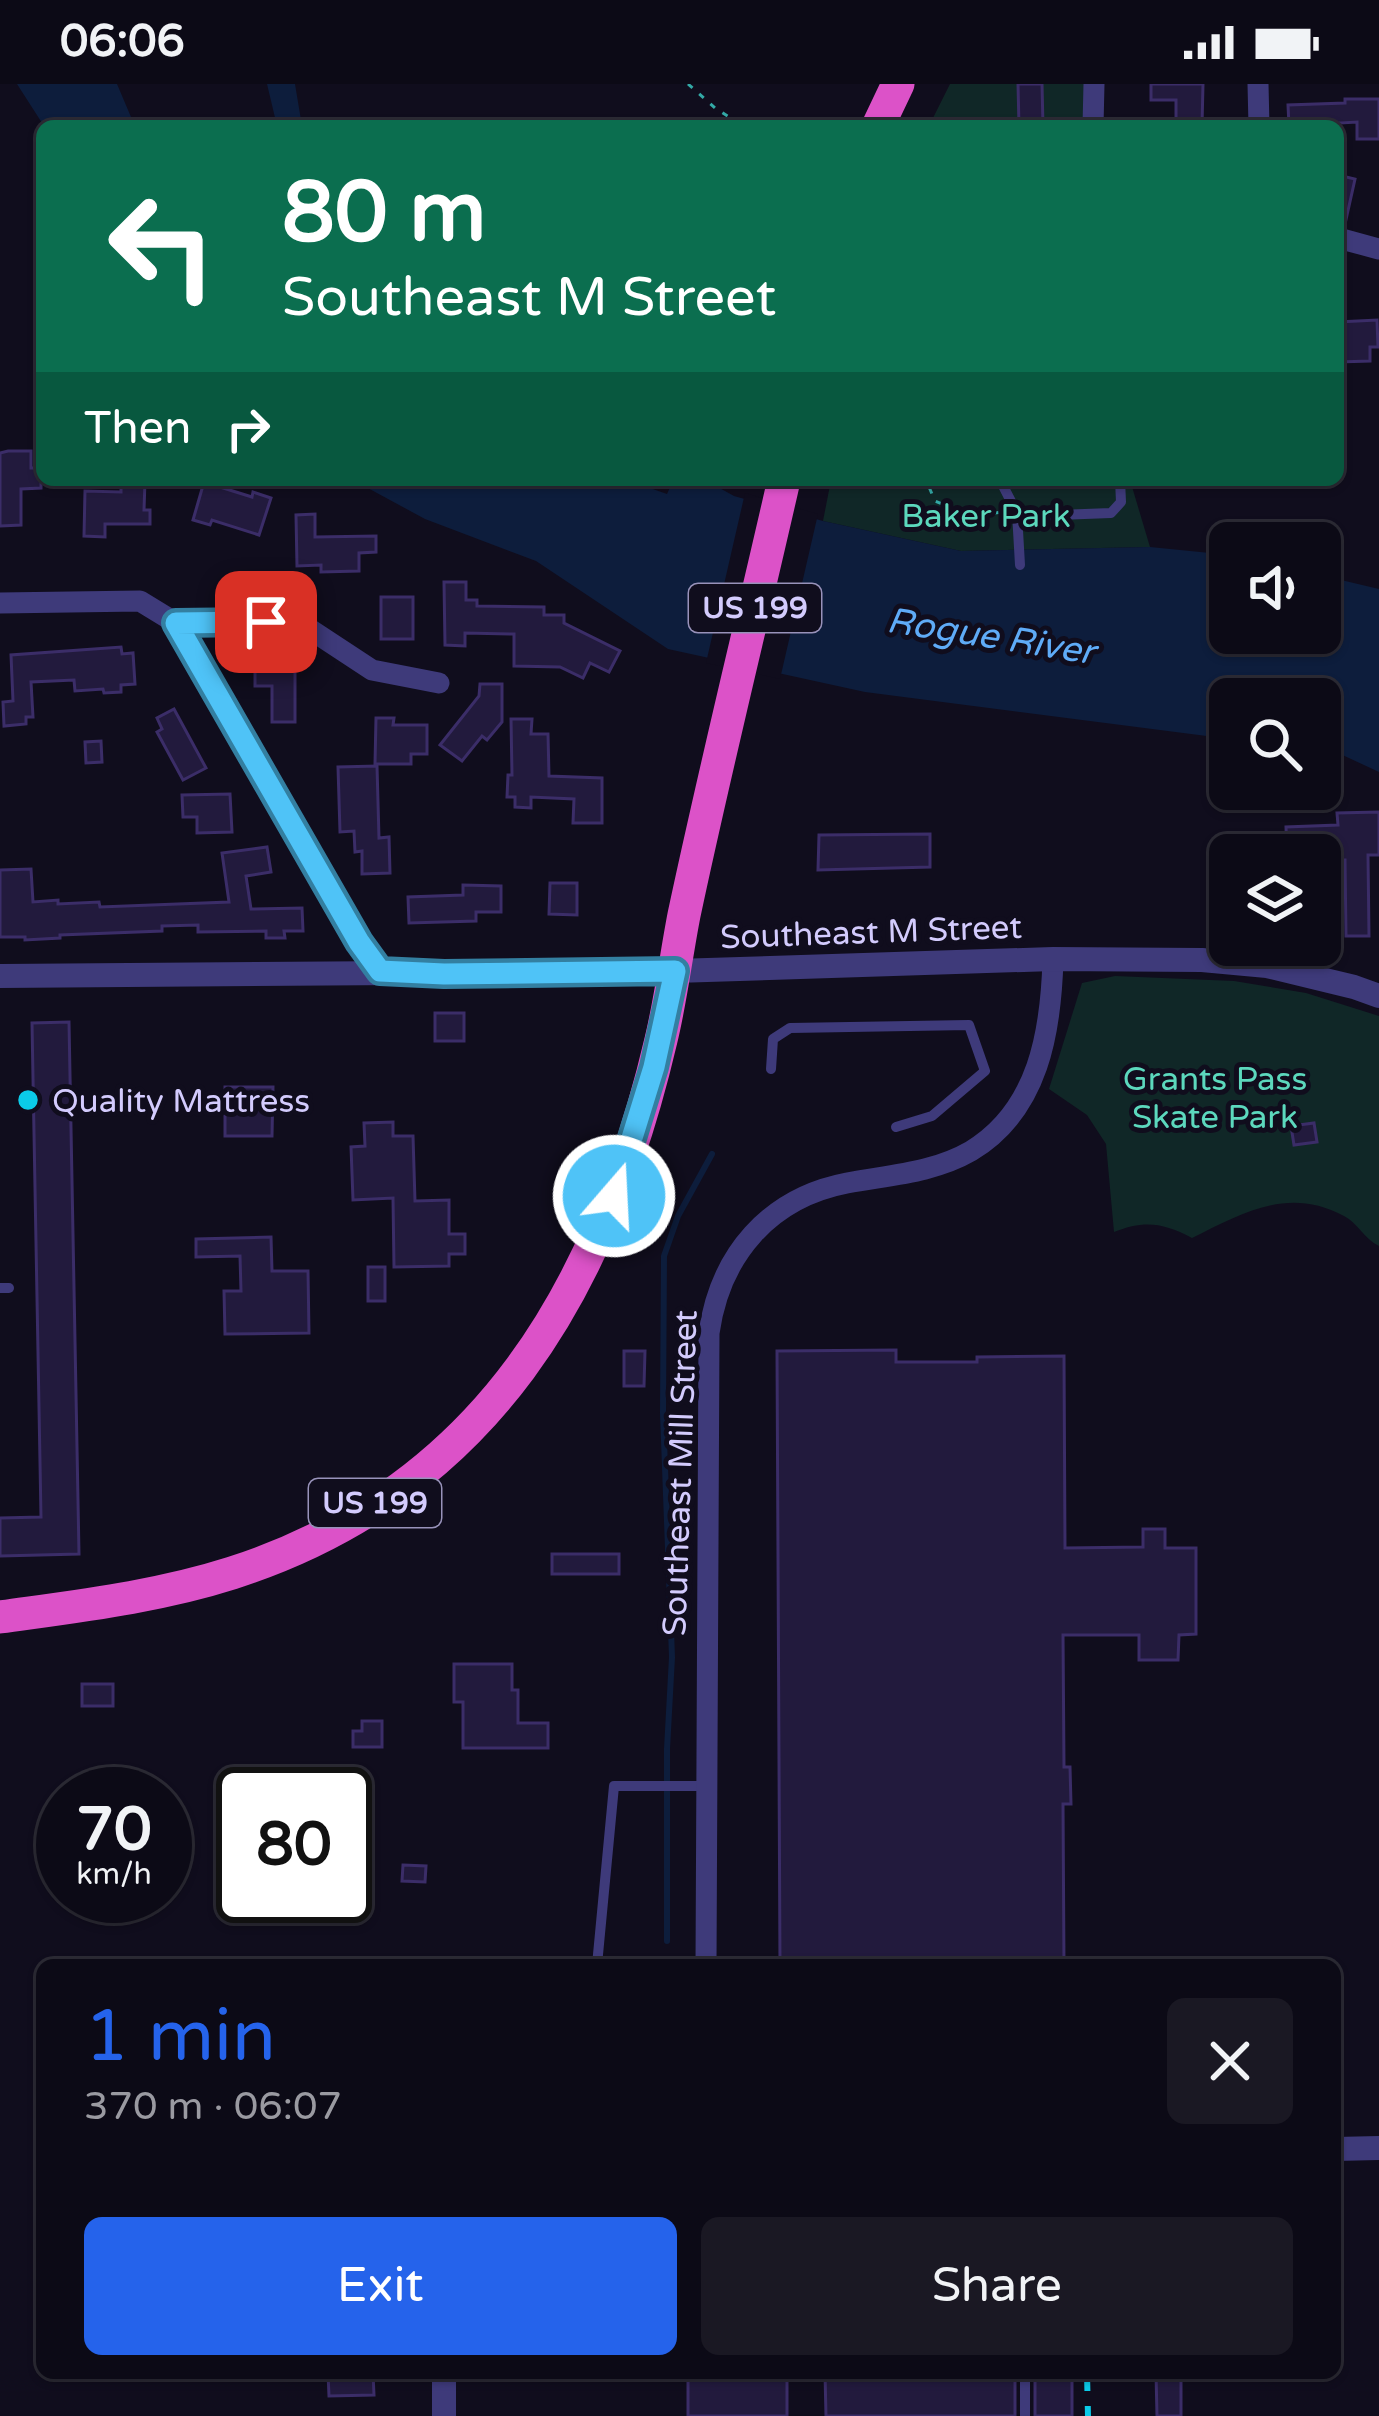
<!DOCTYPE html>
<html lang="en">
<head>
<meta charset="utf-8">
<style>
	:root { --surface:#0c0a16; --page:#1a1823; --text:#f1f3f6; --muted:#9a9aa1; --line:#2c2b35; --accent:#2563eb }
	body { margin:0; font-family:"Varela Round",sans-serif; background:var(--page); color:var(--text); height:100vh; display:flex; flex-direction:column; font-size:45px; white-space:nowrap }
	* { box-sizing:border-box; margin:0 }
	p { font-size:39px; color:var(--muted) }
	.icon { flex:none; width:66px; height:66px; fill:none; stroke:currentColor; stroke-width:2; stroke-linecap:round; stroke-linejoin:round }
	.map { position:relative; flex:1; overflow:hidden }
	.side { position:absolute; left:36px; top:1875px; width:1305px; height:420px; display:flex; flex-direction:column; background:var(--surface); border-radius:18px; box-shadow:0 3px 9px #0004,0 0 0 3px var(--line) }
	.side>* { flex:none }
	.banner { position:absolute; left:36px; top:36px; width:1308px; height:366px; border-radius:18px; box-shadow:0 3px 9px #0004,0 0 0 3px var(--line); background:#0b6e4f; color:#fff; overflow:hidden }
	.buttons { position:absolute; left:1209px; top:438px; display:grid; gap:24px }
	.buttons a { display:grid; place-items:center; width:132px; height:132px; border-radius:18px; background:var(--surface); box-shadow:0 3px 9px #0004,0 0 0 3px var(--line); font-size:60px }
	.speed { position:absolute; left:36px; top:1683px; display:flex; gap:24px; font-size:60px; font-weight:700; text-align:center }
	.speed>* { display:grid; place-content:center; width:156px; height:156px; border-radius:50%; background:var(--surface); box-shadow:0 3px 9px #0004,0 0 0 3px var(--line); line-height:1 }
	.speed small { font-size:30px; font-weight:400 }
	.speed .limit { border:6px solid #111; border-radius:18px; background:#fff; color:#111 }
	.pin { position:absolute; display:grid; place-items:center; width:102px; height:102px; color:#fff; margin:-51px; border-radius:24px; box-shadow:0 6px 18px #0006 }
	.me { position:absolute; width:132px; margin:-66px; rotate:19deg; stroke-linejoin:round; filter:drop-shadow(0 0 9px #0008) }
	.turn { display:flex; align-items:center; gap:42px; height:252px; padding:0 48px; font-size:54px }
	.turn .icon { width:156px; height:156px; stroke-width:2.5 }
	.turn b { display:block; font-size:84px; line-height:102px }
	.then { display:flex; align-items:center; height:114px; padding:0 48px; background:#0003; gap:24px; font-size:45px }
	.round { display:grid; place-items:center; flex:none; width:126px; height:126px; border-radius:18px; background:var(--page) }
	.summary { display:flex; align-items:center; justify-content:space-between; height:204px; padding:0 48px }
	h1 { font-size:72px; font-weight:600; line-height:90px; color:var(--accent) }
	.cta { display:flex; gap:24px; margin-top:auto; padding:24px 48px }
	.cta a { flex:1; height:138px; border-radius:18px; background:var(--accent); color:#fff; font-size:48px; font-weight:600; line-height:138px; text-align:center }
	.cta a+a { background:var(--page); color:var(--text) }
	.status { display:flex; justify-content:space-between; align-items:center; height:84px; padding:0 60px; background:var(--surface); direction:ltr }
	.status svg { height:33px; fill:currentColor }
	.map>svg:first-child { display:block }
	.green { fill:#102727 }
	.water { fill:#0d1d3c }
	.pier { fill:#100d1d }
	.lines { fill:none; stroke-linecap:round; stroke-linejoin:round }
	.stream { stroke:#0d1d3c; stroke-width:6 }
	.building { fill:#221a3d; stroke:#3b2d68; stroke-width:3 }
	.path { stroke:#33a9a6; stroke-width:3; stroke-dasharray:6 9; stroke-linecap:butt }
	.service { stroke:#3e3a7a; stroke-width:10 }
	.minor { stroke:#3e3a7a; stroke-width:21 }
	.tertiary { stroke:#3e3a7a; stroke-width:24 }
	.trunk { stroke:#dc52c8; stroke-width:33 }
	.rail { stroke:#0bcbe9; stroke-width:6; stroke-dasharray:18 15; stroke-linecap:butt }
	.route-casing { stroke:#337fa1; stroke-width:30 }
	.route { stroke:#4fc3f7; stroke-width:21 }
	.poi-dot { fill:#0bcbe9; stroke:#100d1d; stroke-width:4.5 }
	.labels { text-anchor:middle; stroke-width:10; stroke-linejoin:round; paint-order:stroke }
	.shield { fill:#100d1d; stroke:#9892ba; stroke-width:3 }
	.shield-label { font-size:30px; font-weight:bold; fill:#d3cbfd }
	.park-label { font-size:33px; fill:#5cd8bd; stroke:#100d1d }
	.street-label { font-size:33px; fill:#d3cbfd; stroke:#100d1d }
	.poi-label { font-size:33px; fill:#d3cbfd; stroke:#100d1d; text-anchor:start }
	.water-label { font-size:36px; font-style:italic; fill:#5fabf7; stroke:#100d1d }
</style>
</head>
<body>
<div class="status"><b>06:06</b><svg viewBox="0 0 49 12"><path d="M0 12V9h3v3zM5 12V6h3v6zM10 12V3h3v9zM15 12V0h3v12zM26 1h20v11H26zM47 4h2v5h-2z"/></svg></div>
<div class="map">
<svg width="1379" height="2332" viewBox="0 0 1379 2332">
	<rect width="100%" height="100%" fill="#100d1d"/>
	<g class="green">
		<path d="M950 0H1097L1098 42H929Z"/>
		<path d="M831 396H1130L1150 463 961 467 823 437Z"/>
		<path d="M1115 892 1234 897 1306 909 1379 932V1162C1364 1155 1358 1139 1344 1132 1288 1102 1243 1129 1192 1154 1163 1139 1145 1136 1114 1148L1106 1060 1087 1031 1049 1005 1082 899Z"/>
	</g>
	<g class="water">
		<path d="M17 0H117L131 33 137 42H44Z"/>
		<path d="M267 0H295L302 42H277Z"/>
		<path d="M353 396H627L667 410 672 399 678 396H705L734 412 823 437 961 467 1150 463 1230 471V549H1320V491L1379 505V688L1336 668 1320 666V615H1230V655L865 608 668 565 536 477 425 435Z"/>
	</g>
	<path class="pier" d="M745 409 818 430 780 595 706 579Z"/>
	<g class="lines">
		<path class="stream" d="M667 1857V1665L672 1573 663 1329 664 1172 678 1132 712 1070"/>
	</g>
	<g class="building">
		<path d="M1018 0H1042L1043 42H1019Z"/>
		<path d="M1151 0H1203L1202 42H1176V16H1151Z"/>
		<path d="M1345 15H1379V55H1357V38L1289 42 1288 21 1345 19Z"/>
		<path d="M1338 91 1355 95 1345 140 1338 139Z"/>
		<path d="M1377 236 1378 263H1370V277L1338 278V238Z"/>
		<path d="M8 367H31V384H41V404L21 405V441L0 442V369Z"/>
		<path d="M121 397H145L144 426H150V440H105V453L84 452 85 407 121 408Z"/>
		<path d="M204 398 252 413 253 408 271 414 259 451 212 436 210 441 193 436Z"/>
		<path d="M315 430V453L376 452V468L359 469V487L321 488V481L297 482 296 431Z"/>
		<path d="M444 498H466V516H477V522L544 523V531H564V539L620 567 609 588 590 579 583 594 560 583 514 582V550L465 549V562L445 561Z"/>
		<rect x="381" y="513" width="32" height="42"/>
		<path d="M121 563 122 570 133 569 135 600 121 601V608L104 609 103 605 75 607 74 596 31 598 33 633H26V640L4 642 3 618 13 617 11 571Z"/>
		<path d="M255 578H295V638H272V602H255Z"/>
		<path d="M480 600H502V638L487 656 482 652 462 677 440 661 479 612Z"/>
		<path d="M174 625 206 684 183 696 157 648 162 645 157 634Z"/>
		<path d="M376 634H394L393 641H427V670H411V680H375Z"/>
		<path d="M511 635H532L531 650H548L549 692 602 694V739H573L574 715 531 713V724L515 723V713H507L508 691H512Z"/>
		<path d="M101 657 102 678 86 679 85 658Z"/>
		<path d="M377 682 379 754 389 753 390 789 362 790V767L355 768 354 747 340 748 338 683Z"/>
		<path d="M230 710 232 748 197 749V733H183L182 711Z"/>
		<path d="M1379 728V771H1368L1369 852H1346L1345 776H1338V771H1287L1286 743 1338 741 1337 729Z"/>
		<path d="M930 750V783L818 786 819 751Z"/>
		<path d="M267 763 271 788 246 792 251 825 302 824 303 847H284L285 854H266V847L198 848V841L162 842V847L60 851V854L25 856V853H0V786L31 785 33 818 58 816V820L99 818 100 823 229 818 222 769Z"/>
		<path d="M550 799H577V831L549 830Z"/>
		<path d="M463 801 501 802V828H476V837L409 839 408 813 463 811Z"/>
		<rect x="435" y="929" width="29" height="28"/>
		<path d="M69 938 79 1470 0 1472V1434L41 1433 32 939Z"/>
		<path d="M225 1003H273L272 1052H225Z"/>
		<path d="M393 1038V1052H413L415 1117 449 1116V1150H465V1170H449V1182L394 1183 393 1114 353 1116 351 1063 365 1062 364 1039Z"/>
		<path d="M1314 1039 1317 1058 1294 1061 1291 1042Z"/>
		<path d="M271 1153 272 1187H308L309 1249 225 1250 224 1207H241L240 1172 196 1173V1155Z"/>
		<rect x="368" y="1183" width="17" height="34"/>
		<path d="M896 1266V1278H977V1273L1064 1272 1065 1464 1143 1463V1445H1165V1464H1196V1550L1179 1551 1178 1576H1139V1551H1063L1064 1683H1070L1071 1720H1063L1064 1881H780L777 1267Z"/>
		<path d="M624 1267H645L644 1302H624Z"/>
		<rect x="552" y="1470" width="67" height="20"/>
		<path d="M454 1580H512V1606H518V1639H548V1664H463V1618H454Z"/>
		<rect x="82" y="1600" width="31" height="22"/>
		<path d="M362 1637H382V1663H353V1647H362Z"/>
		<path d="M403 1781 426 1782 425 1798 402 1797Z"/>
		<path d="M328 2289H373L374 2311 329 2312Z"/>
		<rect x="688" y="2289" width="99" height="43"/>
		<path d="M825 2289H1015V2332H826Z"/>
		<rect x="1035" y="2289" width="37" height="43"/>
		<path d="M1156 2289H1181V2332H1157Z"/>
	</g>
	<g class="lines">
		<g class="path">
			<path d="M688 0 715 24 743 42"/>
			<path d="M917 396 929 403 935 417 970 432 1002 428"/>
		</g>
		<g class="service">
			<path d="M1000 396 1017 429 1032 432 1111 429 1121 418 1120 396"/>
			<path d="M1017 429 1020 481"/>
			<path d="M771 985 773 955 790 944 969 941 985 987 932 1032 896 1043"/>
			<path d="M0 1204H9"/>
			<path d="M597 1881 614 1702H706"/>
			<path d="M1025 2289V2332"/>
		</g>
		<g class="minor">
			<path d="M1258 0 1259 42"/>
			<path d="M1093 42 1094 0"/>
			<path d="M1338 154 1379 165"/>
			<path d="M0 519 140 517 176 539 359 858 380 888"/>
			<path d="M176 539 299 538 372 586 439 599"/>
			<path d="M706 1881 709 1249C720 1171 769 1114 847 1099 889 1091 933 1089 971 1067 1039 1026 1051 947 1053 875"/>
		</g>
		<g class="tertiary">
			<path d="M0 892 675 887 1053 875 1202 876 1267 882 1354 903 1379 912"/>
			<path d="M1335 2065 1379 2064"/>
			<path d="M444 2332V2289"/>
		</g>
		<g class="trunk">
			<path d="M878 42 898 0"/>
			<path d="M0 1533C78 1522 157 1513 232 1489 487 1407 603 1203 661 956 671 915 676 872 684 831 715 685 751 541 784 396"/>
		</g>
		<path class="rail" d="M1087 2289 1088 2332"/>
	</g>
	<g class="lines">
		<defs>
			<path id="route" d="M266 538 176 539 359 858 380 887 444 890 675 887 654 983 614 1112"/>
		</defs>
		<use href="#route" class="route-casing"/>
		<use href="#route" class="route"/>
	</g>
	<circle class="poi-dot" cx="28" cy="1016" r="12"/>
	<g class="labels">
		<g class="shield">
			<rect x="689" y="500" width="132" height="48" rx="9"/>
			<rect x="309" y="1395" width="132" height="48" rx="9"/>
		</g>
		<g class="shield-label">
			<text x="755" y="534">US 199</text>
			<text x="375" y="1429">US 199</text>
		</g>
		<g class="park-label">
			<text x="986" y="443">Baker Park</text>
			<text x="1215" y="1006">Grants Pass<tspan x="1215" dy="38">Skate Park</tspan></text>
		</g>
		<g class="street-label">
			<text transform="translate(871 847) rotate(-2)" y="12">Southeast M Street</text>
			<text transform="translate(679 1389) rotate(-88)" y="12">Southeast Mill Street</text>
		</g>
		<g class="poi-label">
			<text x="52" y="1028">Quality Mattress</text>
		</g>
		<g class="water-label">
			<text transform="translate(991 551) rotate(9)" y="13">Rogue River</text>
		</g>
	</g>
</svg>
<div class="buttons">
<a><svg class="icon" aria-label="sound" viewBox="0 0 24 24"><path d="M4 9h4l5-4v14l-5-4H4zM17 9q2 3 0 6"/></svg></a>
<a><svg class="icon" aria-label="search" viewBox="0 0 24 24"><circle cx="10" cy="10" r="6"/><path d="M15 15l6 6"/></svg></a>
<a><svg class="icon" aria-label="layers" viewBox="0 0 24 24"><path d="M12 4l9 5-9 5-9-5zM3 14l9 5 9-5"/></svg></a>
</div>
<div class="speed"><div>70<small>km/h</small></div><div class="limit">80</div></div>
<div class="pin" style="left:266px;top:538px;background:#d93025"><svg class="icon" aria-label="arrive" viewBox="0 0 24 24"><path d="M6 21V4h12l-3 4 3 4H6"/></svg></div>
<svg class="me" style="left:614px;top:1112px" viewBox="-20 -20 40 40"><circle r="17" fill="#4fc3f7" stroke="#fff" stroke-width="3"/><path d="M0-11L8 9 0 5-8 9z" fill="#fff"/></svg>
<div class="banner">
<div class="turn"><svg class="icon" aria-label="left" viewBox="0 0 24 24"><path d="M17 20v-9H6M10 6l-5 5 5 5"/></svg><div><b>80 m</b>Southeast M Street</div></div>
<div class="then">Then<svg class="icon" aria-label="right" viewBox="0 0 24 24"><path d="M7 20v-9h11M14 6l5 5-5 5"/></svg></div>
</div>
<section class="side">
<div class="summary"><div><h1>1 min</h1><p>370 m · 06:07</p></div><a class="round"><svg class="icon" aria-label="close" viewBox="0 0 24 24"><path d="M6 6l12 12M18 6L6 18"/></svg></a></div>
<div class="cta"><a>Exit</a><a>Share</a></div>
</section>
</div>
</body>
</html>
